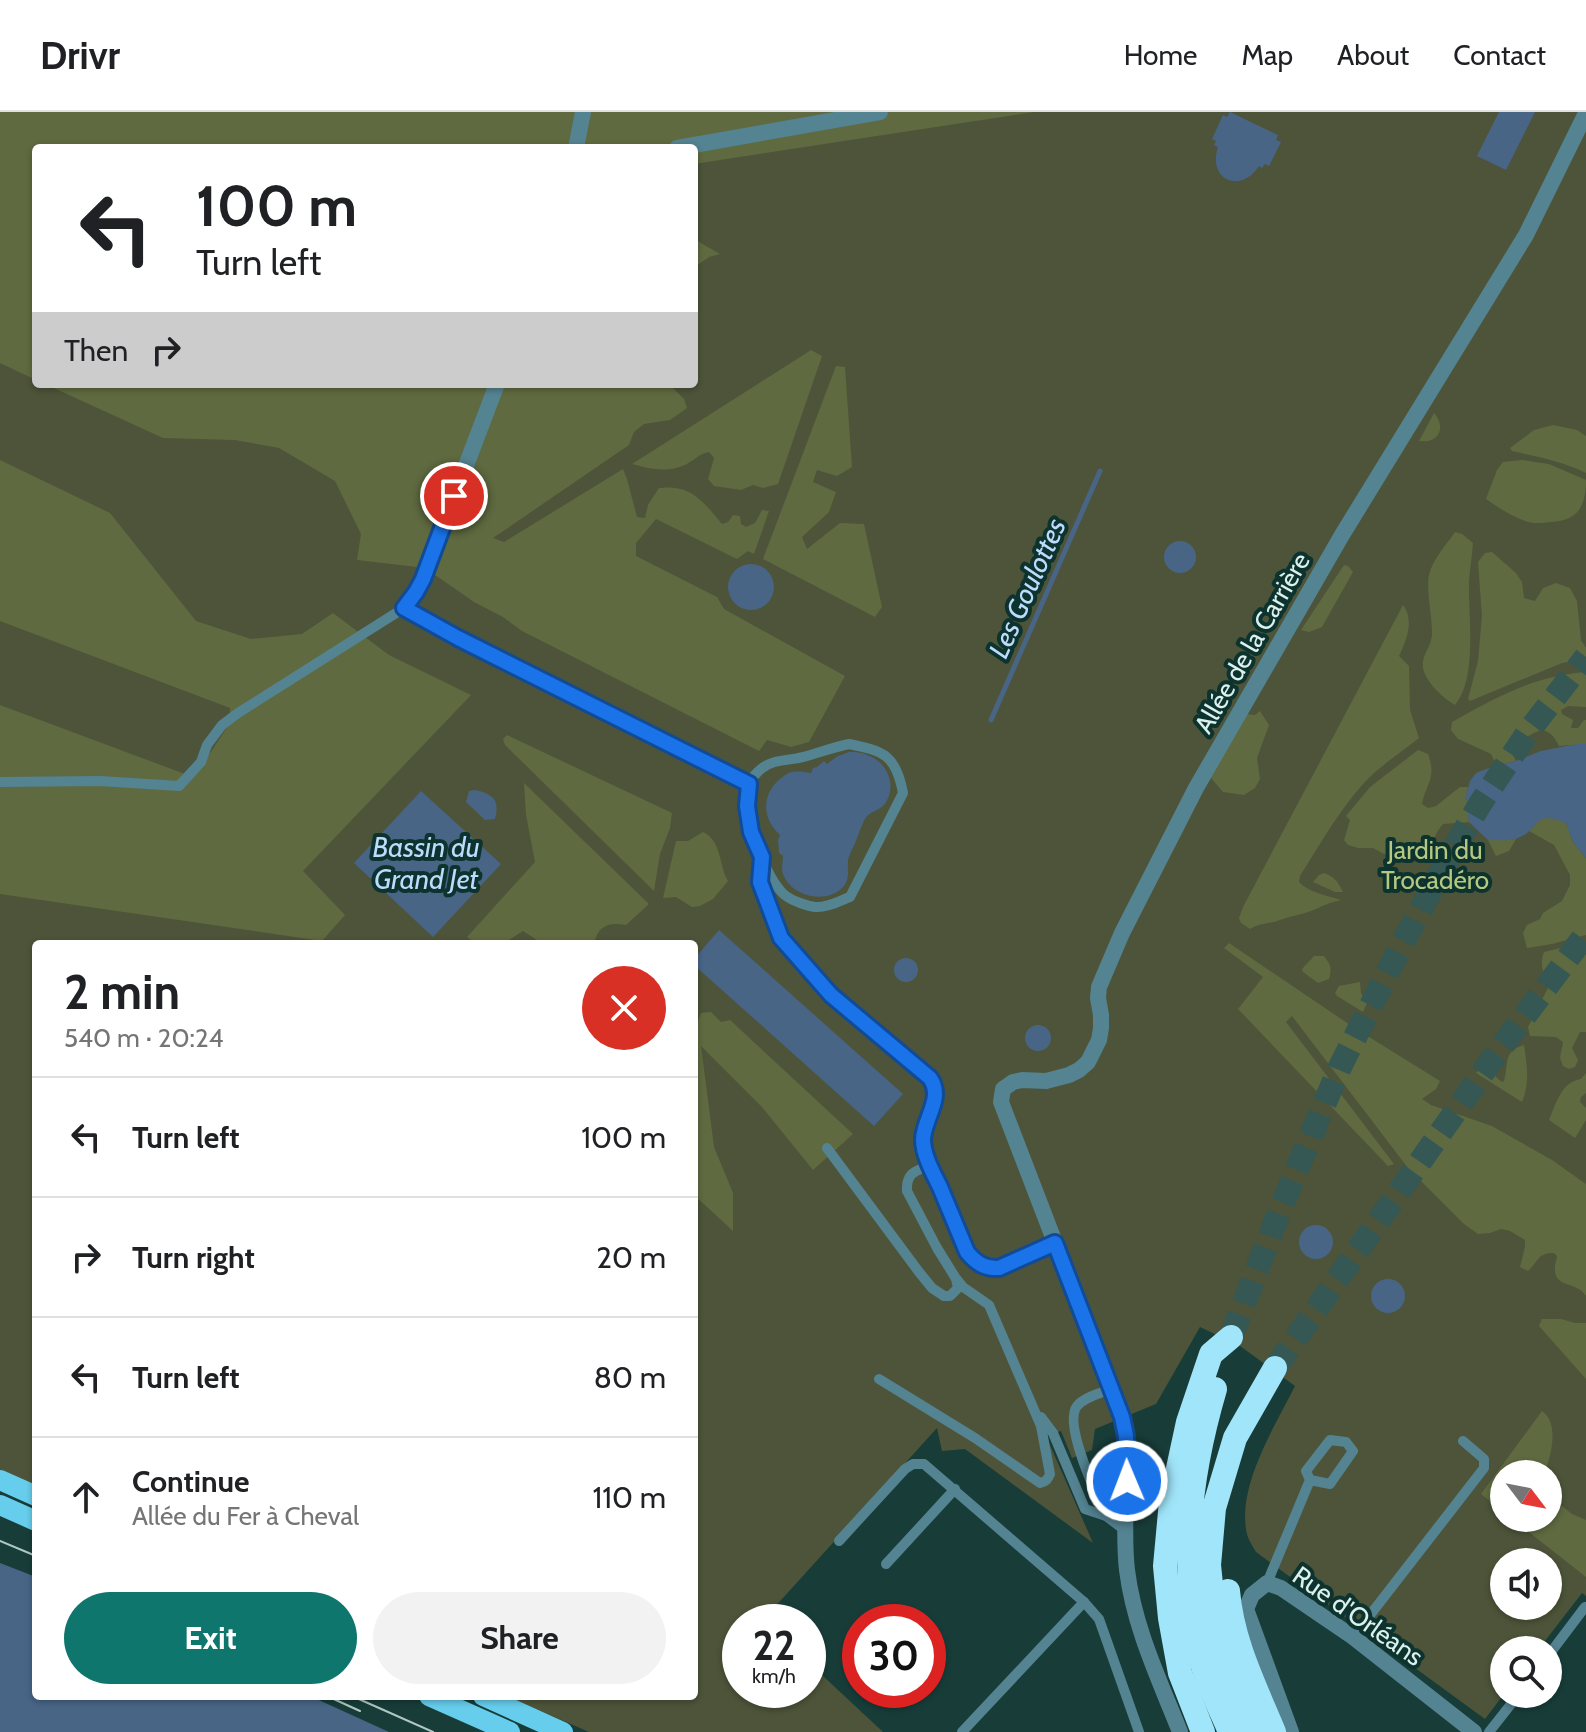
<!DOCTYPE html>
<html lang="en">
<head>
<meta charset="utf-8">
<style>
	:root { --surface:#fff; --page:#f2f2f2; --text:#202124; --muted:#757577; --line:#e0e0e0; --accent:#0f766e }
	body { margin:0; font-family:Cabin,sans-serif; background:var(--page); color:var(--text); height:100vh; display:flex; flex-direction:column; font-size:30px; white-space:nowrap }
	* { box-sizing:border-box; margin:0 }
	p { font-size:26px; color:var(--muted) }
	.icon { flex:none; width:44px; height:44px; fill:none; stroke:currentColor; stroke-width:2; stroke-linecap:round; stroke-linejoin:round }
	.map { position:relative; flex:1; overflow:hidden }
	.sheet { position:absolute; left:32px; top:828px; width:666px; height:760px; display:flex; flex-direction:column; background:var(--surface); border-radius:8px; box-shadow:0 2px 6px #0004 }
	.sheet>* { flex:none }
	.banner { position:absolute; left:32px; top:32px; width:666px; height:244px; border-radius:8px; box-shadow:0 2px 6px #0004; background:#fff; color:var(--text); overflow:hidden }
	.needle { width:52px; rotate:122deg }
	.controls { position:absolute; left:1490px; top:1348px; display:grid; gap:16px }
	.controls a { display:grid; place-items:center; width:72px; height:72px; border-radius:50%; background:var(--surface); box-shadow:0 2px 6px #0004; font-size:40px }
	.speed { position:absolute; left:722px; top:1492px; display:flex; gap:16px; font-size:40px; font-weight:700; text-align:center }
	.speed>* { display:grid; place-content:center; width:104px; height:104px; border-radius:50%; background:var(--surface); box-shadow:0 2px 6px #0004; line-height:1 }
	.speed small { font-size:20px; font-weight:400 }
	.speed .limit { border:12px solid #d22; background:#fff; color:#111 }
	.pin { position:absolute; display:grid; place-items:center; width:68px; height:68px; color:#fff; margin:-34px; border:4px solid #fff; border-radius:50%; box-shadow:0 2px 8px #0007 }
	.me { position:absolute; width:88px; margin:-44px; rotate:359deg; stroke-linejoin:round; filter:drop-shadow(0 0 6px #0008) }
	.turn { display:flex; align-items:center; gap:28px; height:168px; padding:0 32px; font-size:36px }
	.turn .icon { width:104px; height:104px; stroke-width:2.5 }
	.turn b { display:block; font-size:56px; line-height:68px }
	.then { display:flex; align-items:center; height:76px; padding:0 32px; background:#0003; gap:16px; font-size:30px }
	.round { display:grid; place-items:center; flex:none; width:84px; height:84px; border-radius:42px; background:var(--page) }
	.summary { display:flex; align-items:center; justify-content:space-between; height:136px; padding:0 32px }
	h1 { font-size:48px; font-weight:700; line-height:60px }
	.primary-button { display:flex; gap:16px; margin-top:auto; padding:16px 32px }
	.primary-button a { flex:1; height:92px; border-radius:48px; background:var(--accent); color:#fff; font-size:32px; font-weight:700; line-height:92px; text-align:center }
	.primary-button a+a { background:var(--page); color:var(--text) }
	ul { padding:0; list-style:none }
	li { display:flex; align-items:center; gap:24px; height:120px; padding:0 32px; border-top:2px solid var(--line) }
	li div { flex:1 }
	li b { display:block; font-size:30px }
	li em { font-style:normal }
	header { display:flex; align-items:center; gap:48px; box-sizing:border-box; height:112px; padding:0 40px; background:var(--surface); border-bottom:2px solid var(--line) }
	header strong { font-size:38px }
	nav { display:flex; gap:44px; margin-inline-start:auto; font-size:28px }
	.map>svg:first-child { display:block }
	.green { fill:#4d5439; fill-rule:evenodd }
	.forest { fill:#5f6a40 }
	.water { fill:#486586 }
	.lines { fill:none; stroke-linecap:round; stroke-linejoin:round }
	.stream { stroke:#486586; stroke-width:5 }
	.highway-tunnel { stroke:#355854; stroke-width:24; stroke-dasharray:24 12; stroke-linecap:butt }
	.lane { stroke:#548391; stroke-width:10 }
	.street { stroke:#548391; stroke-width:16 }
	.primary { stroke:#66ceec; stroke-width:20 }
	.highway { stroke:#a1e5fa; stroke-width:24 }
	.tram { stroke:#b0c8c4; stroke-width:2 }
	.route-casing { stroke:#114b97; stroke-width:20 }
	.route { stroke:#1a73e8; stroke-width:14 }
	.labels { text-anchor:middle; stroke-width:8; stroke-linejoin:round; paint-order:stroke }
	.street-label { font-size:26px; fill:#dcf0ed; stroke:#0d332f }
	.park-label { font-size:26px; fill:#b6c782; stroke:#0d332f }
	.water-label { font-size:28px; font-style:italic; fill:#bedbfd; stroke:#0d332f }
</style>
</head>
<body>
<header>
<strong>Drivr</strong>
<nav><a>Home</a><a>Map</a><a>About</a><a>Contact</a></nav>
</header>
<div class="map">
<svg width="1586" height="1620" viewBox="0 0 1586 1620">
	<rect width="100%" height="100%" fill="#183d39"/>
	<path class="green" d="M0 0H1586V1484L1582 1481 1538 1538H1504V1582L1485 1607 1256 1440C1252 1433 1247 1426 1246 1417 1239 1371 1275 1314 1295 1274L1240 1234 1200 1215 1156 1292 1095 1317 1092 1338 1072 1346 1061 1319 1046 1324 1093 1431 965 1337 942 1339 937 1316 763 1508 765 1510H740V1578H808V1550L883 1620H589L506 1584H694V832H36V1380L0 1364ZM36 36H694V272H36ZM1504 1362H1548V1406H1504ZM1504 1450H1548V1494H1504Z"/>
	<g class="forest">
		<path d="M0 0H1034L694 52V36H36V268L0 251Z"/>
		<path d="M694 127 720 142 709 145 696 154C695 164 697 181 694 189Z"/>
		<path d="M811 238 822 244 778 372 763 376 753 373 741 378 714 374 708 367 714 346 709 340C698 342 695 348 685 353 667 361 650 357 632 352Z"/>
		<path d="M836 254 845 255 852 355 837 364 817 358 813 370 836 380 829 400 802 425 807 437 840 411 864 412 882 495 875 505 763 447Z"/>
		<path d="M45 272H669L684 287 687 296 670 308 644 312 634 320 629 333 493 426 504 430 623 357 627 367 637 405 645 406 648 393 659 376C691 372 703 389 722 412L728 410 733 403 740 404 741 412 746 415 755 411 762 398 769 399 754 442 748 439 737 447 656 407 636 431V444L717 485 724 497 845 564 809 630 791 635 767 628 759 639 522 519 503 505 474 490 425 456 357 448 361 422 335 369 279 336 235 328 163 326Z"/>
		<path d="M1434 301C1447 316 1438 332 1419 329Z"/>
		<path d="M1553 313 1577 318 1586 324V361C1562 349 1538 345 1512 339L1510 336 1534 318Z"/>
		<path d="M0 348 110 401 196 509 251 527 302 522 333 501 389 543 471 583 303 759 345 803 322 829 0 782V593L193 665 203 652 229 612 230 596 0 509Z"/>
		<path d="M1522 348 1549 352 1586 368C1586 394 1578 409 1551 410 1542 411 1533 412 1525 409 1511 404 1499 396 1486 387L1497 358 1503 350Z"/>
		<path d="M1455 420 1462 422 1473 431C1472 444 1470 457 1469 469 1468 503 1478 566 1455 593 1442 585 1420 566 1423 549 1425 539 1433 531 1432 519 1432 504 1426 477 1429 463 1433 447 1446 433 1455 420Z"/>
		<path d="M1492 440 1516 461 1522 470 1524 486 1535 489 1543 476 1556 471 1570 476 1577 489 1581 528 1586 536V547L1562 551 1470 589 1468 587 1478 549 1482 504 1478 450 1485 441Z"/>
		<path d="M1344 453 1348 454 1353 460 1322 515 1309 520 1301 518Z"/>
		<path d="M1403 493C1415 509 1406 529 1399 544L1409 554 1410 598 1419 626C1405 637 1389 648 1374 661 1345 688 1321 731 1300 764L1299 770C1310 781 1326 783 1341 788 1330 790 1321 795 1311 799 1301 803 1290 804 1280 808 1270 812 1260 811 1250 817L1241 811 1239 806 1243 795Z"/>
		<path d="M1586 560V595L1568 594 1561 598 1562 602 1573 608 1571 616H1578L1584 608H1586V632L1559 634C1544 603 1529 626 1510 638L1516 649 1497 654 1491 642 1458 627 1451 618 1452 610C1496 585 1534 564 1586 560Z"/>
		<path d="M1260 599 1269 613 1257 646 1260 667 1255 676 1244 683 1223 680 1211 666 1245 602 1255 603Z"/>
		<path d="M507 623 672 701 670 716 660 742 654 779 505 633 503 627Z"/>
		<path d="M1418 638 1428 642C1437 667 1426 671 1422 692L1428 696 1436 694 1460 675H1468L1466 683 1469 710 1443 712C1434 722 1433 732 1427 743L1401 747 1382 741 1373 736H1358L1348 733 1344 728 1350 708 1346 704 1370 675Z"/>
		<path d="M524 671 649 792 626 813C609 810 598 813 594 832H543L523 819 509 828 508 832H476L467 825 535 750 526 703Z"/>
		<path d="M1551 704 1566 711 1573 730 1586 746V823L1552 832 1527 836 1523 821 1527 813 1540 807 1543 801 1562 789 1570 773V763L1554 733 1529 719 1538 708Z"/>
		<path d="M703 720C722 729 719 754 728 769L713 787 700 794 692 795 676 785 663 786 676 729H688Z"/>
		<path d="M1516 727 1509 739 1496 744 1488 728Z"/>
		<path d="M1324 761C1335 765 1338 770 1343 780H1335L1313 770 1319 763Z"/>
		<path d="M1586 830V920H1580L1572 936 1578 948 1575 955 1569 957 1563 954 1560 946 1563 930 1556 925 1530 924 1528 915 1548 876C1544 863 1539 853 1544 840Z"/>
		<path d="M1229 831 1353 915 1440 969 1436 977 1422 987 1431 993 1492 1014 1552 1048 1586 1072V1184C1577 1169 1555 1176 1555 1158 1554 1153 1557 1148 1557 1144L1554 1141C1537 1141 1539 1149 1528 1159L1520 1155 1525 1135V1128L1510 1119 1501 1117 1490 1121 1478 1122 1464 1112 1408 1056 1292 904 1286 910 1394 1052 1388 1054 1238 897 1263 865 1224 836Z"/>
		<path d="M1314 844H1324C1331 853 1332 857 1329 867L1318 871 1303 860 1302 857Z"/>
		<path d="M1360 870 1361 881 1367 891 1363 900 1337 884 1335 881 1339 874Z"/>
		<path d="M711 900 721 910 730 908 853 1022 813 1058 762 995 701 934 714 1035 733 1081V1119L694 1083V911L697 912 701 901Z"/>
		<path d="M1524 933C1527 953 1530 971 1522 990L1476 961 1484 953 1493 956 1496 965 1502 970 1504 969C1509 951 1503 939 1524 933Z"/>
		<path d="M1586 961V981L1581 985 1580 990 1586 996V1008L1575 1026 1549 1008C1556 992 1561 970 1581 967Z"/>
		<path d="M1542 1207H1561L1575 1211H1586V1267L1539 1214Z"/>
		<path d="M1542 1299C1560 1311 1551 1345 1544 1362H1504V1400L1481 1382Z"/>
		<path d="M1548 1383 1572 1402 1586 1408V1465L1511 1406H1548Z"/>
	</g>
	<g class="water">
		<path d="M1230 0 1278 23 1276 28 1281 30 1269 54 1265 52 1262 56 1259 54C1240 83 1207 67 1218 35L1214 33 1216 29 1212 27 1223 3 1227 5Z"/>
		<path d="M1499 0H1535L1506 58 1477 44Z"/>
		<circle cx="1180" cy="445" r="16"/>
		<circle cx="751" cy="475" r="23"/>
		<path d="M1577 632H1586V746L1573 730 1566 711C1530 696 1541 720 1515 727 1507 729 1496 728 1488 728L1469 710 1466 683 1470 669 1476 661 1489 656 1516 649 1541 639Z"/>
		<path d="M849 640C855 640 862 640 867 643 888 650 898 675 884 693 879 698 873 699 868 703 862 709 859 723 855 731 853 736 849 743 848 748 847 759 851 768 841 777 824 792 791 784 783 762 781 757 783 749 783 744L779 741 778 728 780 723C762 707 761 683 780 667 784 664 787 661 792 660 798 659 806 660 811 661L813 656 817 655 824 649 827 652 838 644Z"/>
		<path d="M475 678C493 682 500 688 495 707L485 708 466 690 469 679Z"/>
		<path d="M421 679 501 752 433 825 354 751Z"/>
		<path d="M719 818 903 982 874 1014 694 853V847Z"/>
		<circle cx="906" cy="858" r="12"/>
		<circle cx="1038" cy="926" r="13"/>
		<circle cx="1316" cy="1130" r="17"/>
		<circle cx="1388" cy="1184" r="17"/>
		<path d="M0 1451 36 1465V1584H310L389 1620H0Z"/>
	</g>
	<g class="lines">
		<path class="stream" d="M991 608 1100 359"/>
		<g class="highway-tunnel">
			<path d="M1231 1225 1280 1098 1339 957 1397 842 1445 752 1480 692 1528 620 1586 545"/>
			<path d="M1275 1256 1491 949 1586 822"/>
		</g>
		<g class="lane">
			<path d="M849 632C884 639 896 643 903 681L850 785C839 789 827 796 815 795 807 794 793 789 786 784 766 770 738 695 749 671 751 667 757 660 761 657 774 646 792 649 807 644 821 640 834 635 849 632Z"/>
			<path d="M0 670 100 669 179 674 201 650 207 633 222 613 238 601 404 496 458 526 749 672"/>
			<path d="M762 745 760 770 781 826 831 883 930 966C944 986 923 1006 923 1027 923 1043 933 1061 940 1075 949 1097 958 1118 967 1140 976 1151 985 1157 999 1156L1055 1131"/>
			<path d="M827 1036 919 1160 932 1176 944 1184H950L958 1176 956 1167"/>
			<path d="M879 1267 975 1326 1040 1371C1046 1370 1048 1367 1050 1362L1041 1314 989 1193 963 1175 955 1165 937 1136 907 1079C906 1061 915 1059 930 1053"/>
			<path d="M1041 1305 1053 1321 1085 1397 1106 1404 1126 1419"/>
			<path d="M1106 1404C1097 1384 1063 1312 1077 1294 1084 1285 1101 1281 1111 1277"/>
			<path d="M839 1429 905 1357 913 1352H924L1084 1490 1099 1507 1139 1620"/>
			<path d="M886 1452 955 1377"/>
			<path d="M1267 1471 1310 1368 1306 1359 1330 1328 1346 1330 1353 1339 1330 1372 1310 1368"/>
			<path d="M1353 1525 1484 1356V1347L1463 1329"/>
			<path d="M1548 1544 1585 1495"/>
			<path d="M962 1620 1084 1490"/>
			<path d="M1489 1620 1519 1582"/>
		</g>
		<g class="street">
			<path d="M576 36 583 0"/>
			<path d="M677 36 880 0"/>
			<path d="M404 496 416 480 423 467 497 272"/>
			<path d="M1180 1620C1159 1567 1134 1515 1127 1458 1121 1407 1132 1356 1122 1305L1001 990 1003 977 1013 970 1022 968 1046 969 1069 963 1079 958 1088 950 1099 928 1101 916V903L1098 886 1099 875 1122 821 1196 676 1342 423 1526 123 1586 1"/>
			<path d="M1291 1620 1246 1497 1252 1483 1267 1471 1281 1476 1353 1525 1474 1620"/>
		</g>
		<g class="primary">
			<path d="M0 1368 36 1384"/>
			<path d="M0 1393 36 1409"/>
			<path d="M429 1584 510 1620"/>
			<path d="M483 1584 563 1620"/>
		</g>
		<g class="highway">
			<path d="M1215 1277C1188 1369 1179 1456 1202 1551 1208 1574 1221 1598 1230 1620"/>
			<path d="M1228 1479C1232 1529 1255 1574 1274 1620"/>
			<path d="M1203 1620 1180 1561 1170 1506 1165 1454 1171 1389 1188 1310 1211 1242 1231 1225"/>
			<path d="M1250 1620 1223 1548 1214 1502 1209 1453 1214 1396 1235 1326 1275 1256"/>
		</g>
		<g class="tram">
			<path d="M0 1429 36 1444"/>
			<path d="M327 1584 360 1599"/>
			<path d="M352 1584 433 1620"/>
		</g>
	</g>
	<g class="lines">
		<defs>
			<path id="route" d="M454 384 423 467 416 480 404 496 458 526 749 672 747 694 751 720 762 745 760 770 781 826 831 883 930 966C944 986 924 1006 923 1027 923 1043 933 1061 940 1075 949 1097 958 1118 967 1140 976 1151 985 1157 999 1156L1055 1131 1122 1305 1126 1324 1127 1369"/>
		</defs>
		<use href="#route" class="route-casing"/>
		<use href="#route" class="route"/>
	</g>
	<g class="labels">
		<g class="street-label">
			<text transform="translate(1252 531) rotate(-60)" y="9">Allée de la Carrière</text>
			<text transform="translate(1358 1504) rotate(35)" y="9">Rue d'Orléans</text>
		</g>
		<g class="park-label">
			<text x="1435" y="747">Jardin du<tspan x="1435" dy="30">Trocadéro</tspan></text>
		</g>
		<g class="water-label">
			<text transform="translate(1027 476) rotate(-66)" y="10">Les Goulottes</text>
			<text x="426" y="745">Bassin du<tspan x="426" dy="32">Grand Jet</tspan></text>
		</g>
	</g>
</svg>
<div class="controls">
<a><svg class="needle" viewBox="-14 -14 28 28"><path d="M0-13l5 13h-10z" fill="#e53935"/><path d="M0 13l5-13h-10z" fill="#757577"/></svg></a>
<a><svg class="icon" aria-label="sound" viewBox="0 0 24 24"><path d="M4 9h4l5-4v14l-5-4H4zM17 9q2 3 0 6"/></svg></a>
<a><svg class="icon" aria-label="search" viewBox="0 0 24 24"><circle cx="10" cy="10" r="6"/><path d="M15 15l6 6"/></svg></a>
</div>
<div class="speed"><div>22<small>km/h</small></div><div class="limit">30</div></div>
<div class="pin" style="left:454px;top:384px;background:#d93025"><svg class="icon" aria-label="arrive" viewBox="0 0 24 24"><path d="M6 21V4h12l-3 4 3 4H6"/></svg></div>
<svg class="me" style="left:1127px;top:1369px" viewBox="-20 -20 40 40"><circle r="17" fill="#1a73e8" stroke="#fff" stroke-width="3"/><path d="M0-11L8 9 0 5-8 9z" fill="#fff"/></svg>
<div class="banner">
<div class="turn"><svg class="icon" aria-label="left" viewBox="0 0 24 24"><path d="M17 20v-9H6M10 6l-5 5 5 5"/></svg><div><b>100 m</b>Turn left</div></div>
<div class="then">Then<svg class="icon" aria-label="right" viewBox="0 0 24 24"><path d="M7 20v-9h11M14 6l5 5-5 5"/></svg></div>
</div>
<section class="sheet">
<div class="summary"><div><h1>2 min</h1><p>540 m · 20:24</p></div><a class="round" style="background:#d93025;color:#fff"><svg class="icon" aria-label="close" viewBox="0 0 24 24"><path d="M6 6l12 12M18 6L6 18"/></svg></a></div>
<ul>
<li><svg class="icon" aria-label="left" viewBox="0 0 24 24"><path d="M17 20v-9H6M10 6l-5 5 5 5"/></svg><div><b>Turn left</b></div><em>100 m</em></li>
<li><svg class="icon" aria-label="right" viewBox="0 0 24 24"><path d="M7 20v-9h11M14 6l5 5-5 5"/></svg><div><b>Turn right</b></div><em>20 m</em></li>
<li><svg class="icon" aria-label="left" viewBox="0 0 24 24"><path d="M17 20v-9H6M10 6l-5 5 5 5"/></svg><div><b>Turn left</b></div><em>80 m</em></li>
<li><svg class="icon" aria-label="ahead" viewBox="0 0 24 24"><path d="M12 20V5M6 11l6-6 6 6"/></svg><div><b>Continue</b><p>Allée du Fer à Cheval</p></div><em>110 m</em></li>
</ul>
<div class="primary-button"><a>Exit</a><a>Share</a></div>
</section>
</div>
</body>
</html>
